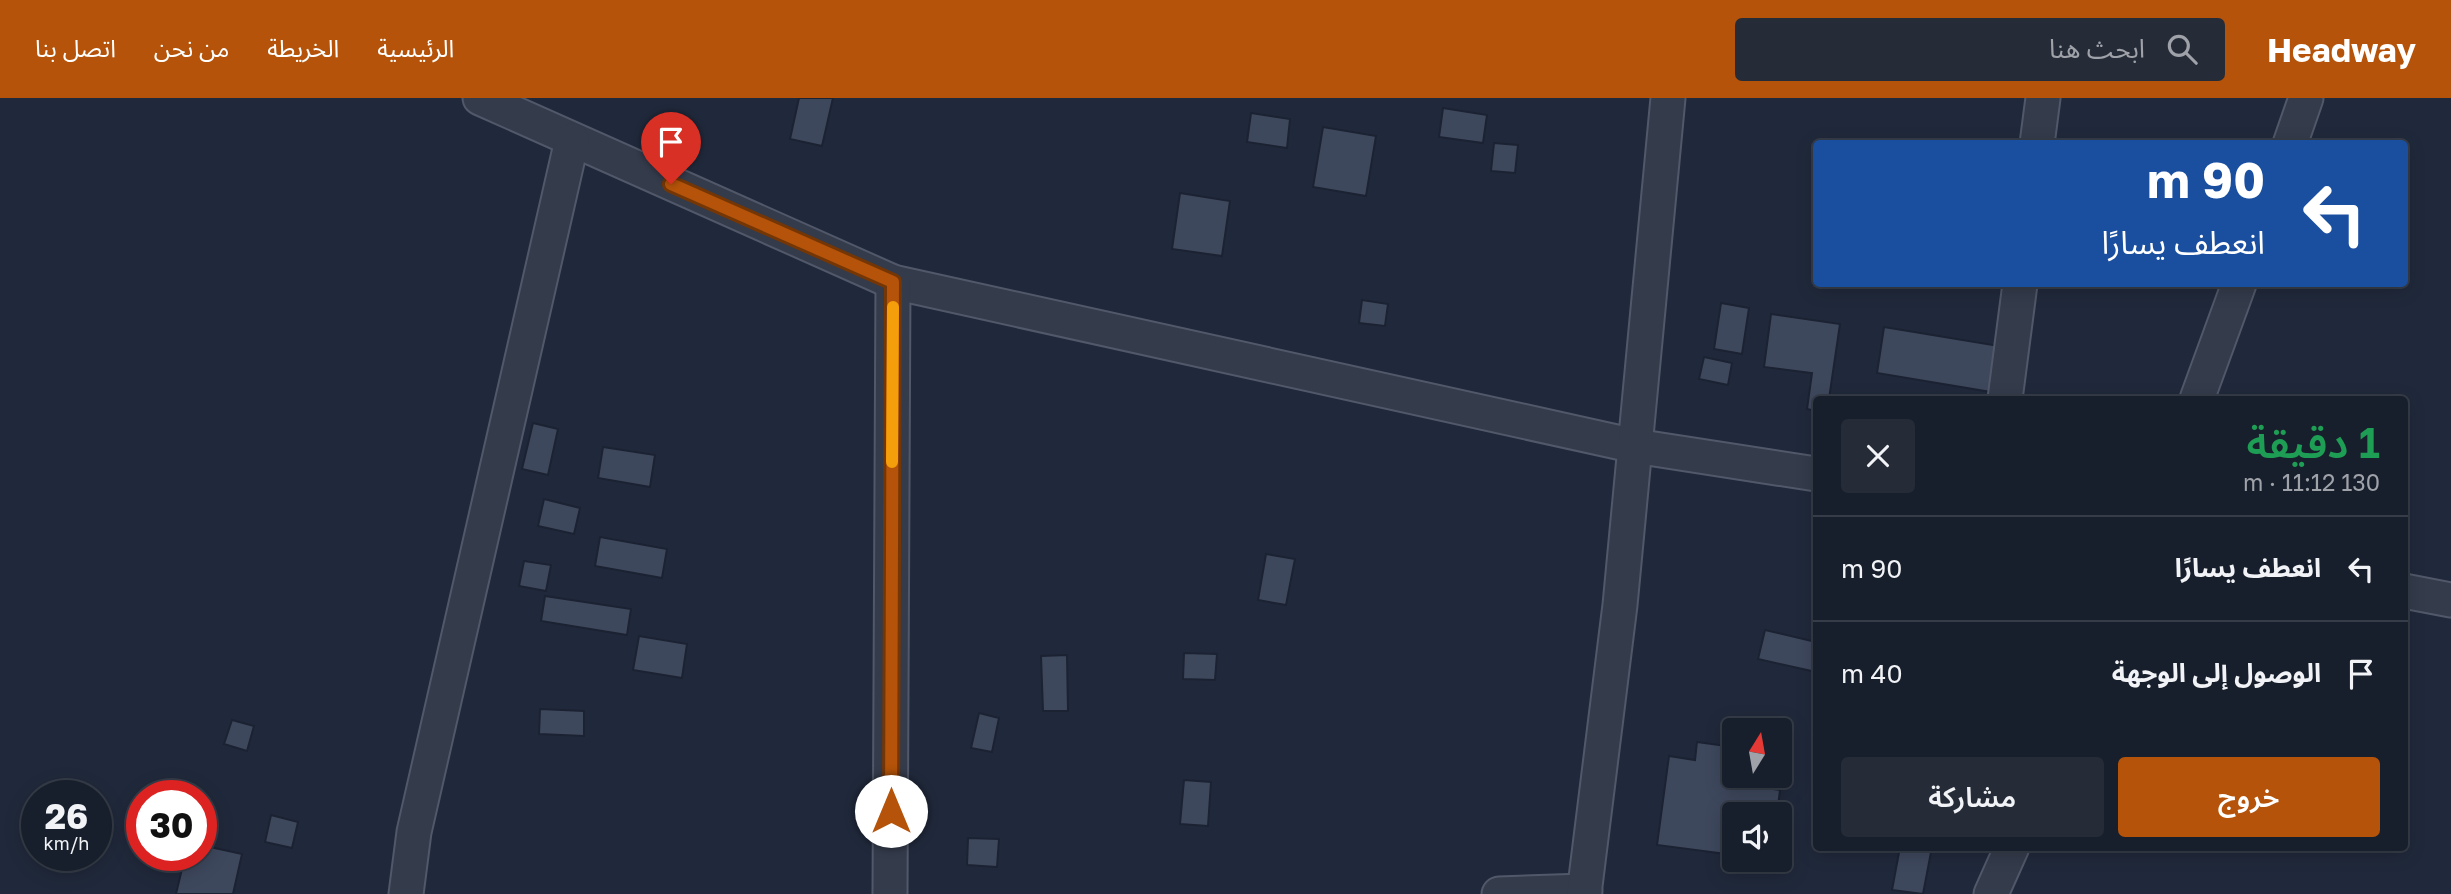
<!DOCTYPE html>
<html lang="ar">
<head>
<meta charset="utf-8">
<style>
	:root { --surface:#181f2c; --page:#252c38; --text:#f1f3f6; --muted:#9fa2a9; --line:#363d48; --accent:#b45309 }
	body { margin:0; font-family:"Golos Text","Noto Sans Arabic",sans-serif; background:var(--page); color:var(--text); direction:rtl; height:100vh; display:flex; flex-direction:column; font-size:26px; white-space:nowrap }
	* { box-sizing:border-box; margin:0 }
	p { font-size:23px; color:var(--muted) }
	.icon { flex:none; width:38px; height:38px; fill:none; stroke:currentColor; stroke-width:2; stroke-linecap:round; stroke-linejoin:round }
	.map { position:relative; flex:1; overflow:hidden; direction:ltr }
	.drawer { position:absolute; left:1813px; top:298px; width:595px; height:455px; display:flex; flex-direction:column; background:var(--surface); border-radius:7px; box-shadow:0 4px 18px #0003,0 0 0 2px var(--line); direction:rtl }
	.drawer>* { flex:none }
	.hud { position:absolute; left:1813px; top:42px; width:595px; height:147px; border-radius:7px; box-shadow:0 4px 18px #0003,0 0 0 2px var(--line); direction:rtl; background:#1a4fa0; color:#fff; overflow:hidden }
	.needle { width:46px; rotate:11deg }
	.fabs { position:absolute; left:1722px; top:620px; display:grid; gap:14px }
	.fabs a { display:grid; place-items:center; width:70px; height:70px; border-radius:7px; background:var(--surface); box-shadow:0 4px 18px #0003,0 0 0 2px var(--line); font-size:35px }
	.speed { position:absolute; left:21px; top:682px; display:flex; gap:14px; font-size:35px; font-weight:700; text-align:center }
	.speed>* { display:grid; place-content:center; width:91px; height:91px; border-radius:50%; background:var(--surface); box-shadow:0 4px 18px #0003,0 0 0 2px var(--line); line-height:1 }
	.speed small { font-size:18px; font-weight:400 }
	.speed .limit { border:10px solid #d22; background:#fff; color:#111 }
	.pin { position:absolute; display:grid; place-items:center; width:60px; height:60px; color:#fff; margin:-72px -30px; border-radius:50% 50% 50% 0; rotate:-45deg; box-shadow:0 0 7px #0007 }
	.pin .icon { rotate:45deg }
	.me { position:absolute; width:77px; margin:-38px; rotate:0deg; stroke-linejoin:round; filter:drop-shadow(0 0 5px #0008) }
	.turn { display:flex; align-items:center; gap:24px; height:147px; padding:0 28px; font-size:32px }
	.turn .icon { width:91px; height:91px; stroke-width:2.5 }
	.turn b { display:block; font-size:49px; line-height:60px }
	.round { display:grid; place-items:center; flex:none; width:74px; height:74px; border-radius:7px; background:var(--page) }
	.head { display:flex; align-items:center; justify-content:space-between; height:119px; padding:0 28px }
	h1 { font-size:42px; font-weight:600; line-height:52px; color:#1e9e55 }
	.button { display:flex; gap:14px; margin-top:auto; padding:14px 28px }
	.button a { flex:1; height:80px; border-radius:7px; background:var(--accent); color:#fff; font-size:28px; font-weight:600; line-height:80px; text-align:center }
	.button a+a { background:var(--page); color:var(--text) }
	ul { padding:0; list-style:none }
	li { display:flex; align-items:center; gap:21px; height:105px; padding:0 28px; border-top:2px solid var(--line) }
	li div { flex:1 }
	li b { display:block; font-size:26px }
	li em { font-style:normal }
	header { display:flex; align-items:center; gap:42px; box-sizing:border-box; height:98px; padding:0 35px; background:var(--accent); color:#fff }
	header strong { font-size:33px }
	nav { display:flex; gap:38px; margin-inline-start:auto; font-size:24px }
	.search { width:490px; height:63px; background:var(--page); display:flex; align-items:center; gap:18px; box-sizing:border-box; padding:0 24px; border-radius:7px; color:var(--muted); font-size:26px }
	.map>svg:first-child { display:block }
	.building { fill:#3e485d; stroke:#1b2232; stroke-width:2 }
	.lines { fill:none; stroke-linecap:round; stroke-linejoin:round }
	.street-casing { stroke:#515869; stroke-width:37 }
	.street { stroke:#343b4b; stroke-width:33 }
	.route-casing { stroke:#753606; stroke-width:18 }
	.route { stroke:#b45309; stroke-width:12 }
	.slow { stroke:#f59e0b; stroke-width:12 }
</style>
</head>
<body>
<header>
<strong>Headway</strong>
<div class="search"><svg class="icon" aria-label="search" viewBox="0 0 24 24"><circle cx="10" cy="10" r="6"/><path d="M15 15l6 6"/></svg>ابحث هنا</div>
<nav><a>الرئيسية</a><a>الخريطة</a><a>من نحن</a><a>اتصل بنا</a></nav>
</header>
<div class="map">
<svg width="2451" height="796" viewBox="0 0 2451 796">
	<rect width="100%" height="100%" fill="#20293b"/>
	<g class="building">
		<path d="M799 0H833L822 48 790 41Z"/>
		<path d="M1443 10 1487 17 1483 45 1439 39Z"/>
		<path d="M1251 15 1290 21 1287 50 1247 44Z"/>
		<path d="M1323 29 1376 38 1366 98 1313 89Z"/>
		<path d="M1494 45 1518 47 1515 75 1491 73Z"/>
		<path d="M1180 95 1230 103 1222 158 1172 151Z"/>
		<path d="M1362 202 1388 206 1385 228 1359 225Z"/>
		<path d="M1721 205 1749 210 1742 256 1714 251Z"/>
		<path d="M1771 216 1840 226 1829 301H1816V313L1807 311 1812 275 1764 269Z"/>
		<path d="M1884 229 2005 249 1997 295 1877 275Z"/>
		<path d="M1704 259 1732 265 1728 287 1699 281Z"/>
		<path d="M533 325 558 331 548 377 522 371Z"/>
		<path d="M603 349 655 357 650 389 598 380Z"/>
		<path d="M544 401 580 410 574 436 538 428Z"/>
		<path d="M600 439 667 451 662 480 595 468Z"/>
		<path d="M1266 456 1295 461 1286 507 1258 502Z"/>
		<path d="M524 463 551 467 546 493 519 488Z"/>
		<path d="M545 498 631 511 627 537 541 523Z"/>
		<path d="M1765 532 1816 544V574L1758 561Z"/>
		<path d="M639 538 687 546 682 580 633 572Z"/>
		<path d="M1184 555 1217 556 1215 582 1183 581Z"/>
		<path d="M1067 557 1068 613H1043L1041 558Z"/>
		<path d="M540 611 584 613V638L539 636Z"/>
		<path d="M979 615 999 620 992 654 971 650Z"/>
		<path d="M232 622 254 628 247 653 224 646Z"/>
		<path d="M1697 644 1734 649V677H1747L1746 687 1780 692 1777 716H1734V757L1657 747 1669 658 1695 662Z"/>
		<path d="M1184 682 1211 684 1208 728 1180 726Z"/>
		<path d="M271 717 298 724 292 750 265 744Z"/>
		<path d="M1780 730 1792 732 1787 765 1762 761H1780Z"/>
		<path d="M968 740 999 741 997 769 967 767Z"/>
		<path d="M201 747 242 756 233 796H176L185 758H201Z"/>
		<path d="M1900 749H1932L1923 796 1892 792Z"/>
	</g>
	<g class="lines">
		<defs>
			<g id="street">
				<path d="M480 0 893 184 1635 348 1816 376"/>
				<path d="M2037 46 2043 0"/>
				<path d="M2290 46 2306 0"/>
				<path d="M2005 301 2020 186"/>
				<path d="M2197 301 2239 186"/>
				<path d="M2404 493 2451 502"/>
				<path d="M406 796 414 734 572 42"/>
				<path d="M890 796 893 184"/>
				<path d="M1499 796 1585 793"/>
				<path d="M1584 796 1620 507 1668 0"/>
				<path d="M1991 796 2012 749"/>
			</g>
		</defs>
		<use href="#street" class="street-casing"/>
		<use href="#street" class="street"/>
	</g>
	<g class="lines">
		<defs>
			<path id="route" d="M671 86 893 184 891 713"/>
		</defs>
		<use href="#route" class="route-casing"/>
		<use href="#route" class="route"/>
		<path class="slow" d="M892 364 893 209"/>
	</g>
</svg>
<div class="fabs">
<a><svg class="needle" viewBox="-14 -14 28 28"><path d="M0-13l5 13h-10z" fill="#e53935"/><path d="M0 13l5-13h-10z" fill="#9fa2a9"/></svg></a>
<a><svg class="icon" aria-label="sound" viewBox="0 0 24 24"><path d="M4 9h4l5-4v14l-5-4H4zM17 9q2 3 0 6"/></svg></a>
</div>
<div class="speed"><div>26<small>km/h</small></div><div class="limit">30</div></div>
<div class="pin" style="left:671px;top:86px;background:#d93025"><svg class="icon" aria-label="arrive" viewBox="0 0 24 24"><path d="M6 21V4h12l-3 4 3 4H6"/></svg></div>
<svg class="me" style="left:891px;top:713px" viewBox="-20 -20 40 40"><circle r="19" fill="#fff"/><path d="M0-13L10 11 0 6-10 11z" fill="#b45309"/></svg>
<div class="hud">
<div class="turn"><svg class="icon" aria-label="left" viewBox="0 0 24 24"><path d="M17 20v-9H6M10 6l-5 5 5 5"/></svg><div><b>90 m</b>انعطف يسارًا</div></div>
</div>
<section class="drawer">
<div class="head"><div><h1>1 دقيقة</h1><p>130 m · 11:12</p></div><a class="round"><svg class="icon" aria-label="close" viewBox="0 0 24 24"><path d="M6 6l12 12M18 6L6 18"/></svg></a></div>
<ul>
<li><svg class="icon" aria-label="left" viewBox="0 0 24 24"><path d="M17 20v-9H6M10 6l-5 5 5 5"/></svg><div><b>انعطف يسارًا</b></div><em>90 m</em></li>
<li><svg class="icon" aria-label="arrive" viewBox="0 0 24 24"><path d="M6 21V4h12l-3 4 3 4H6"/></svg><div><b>الوصول إلى الوجهة</b></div><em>40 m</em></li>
</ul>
<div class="button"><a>خروج</a><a>مشاركة</a></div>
</section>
</div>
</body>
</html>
